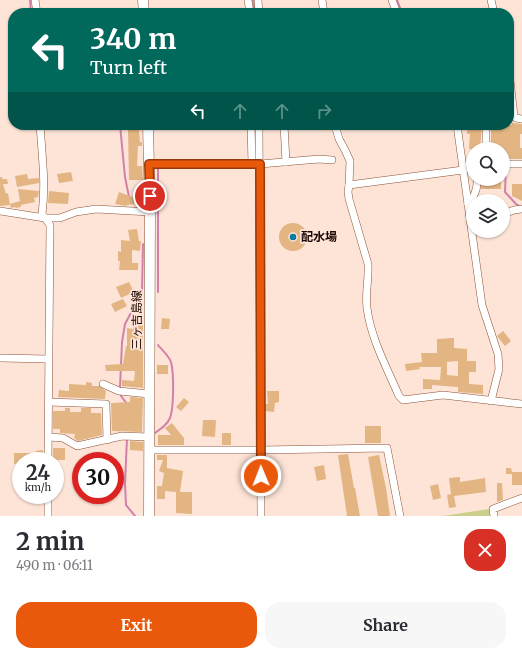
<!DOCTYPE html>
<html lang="en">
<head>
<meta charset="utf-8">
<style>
	:root { --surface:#fff; --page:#f7f7f7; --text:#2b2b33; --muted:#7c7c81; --accent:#ea580c }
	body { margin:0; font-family:Merriweather,"Noto Sans JP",serif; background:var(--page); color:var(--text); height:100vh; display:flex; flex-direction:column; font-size:15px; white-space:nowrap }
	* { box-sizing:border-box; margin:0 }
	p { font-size:13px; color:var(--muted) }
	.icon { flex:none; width:22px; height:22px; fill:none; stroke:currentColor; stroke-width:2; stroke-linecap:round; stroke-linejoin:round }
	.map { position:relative; height:516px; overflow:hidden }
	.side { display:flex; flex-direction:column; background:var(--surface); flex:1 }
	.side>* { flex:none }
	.top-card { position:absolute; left:8px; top:8px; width:506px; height:122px; border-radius:16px; box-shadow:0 1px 3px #0004; background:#00695c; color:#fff; overflow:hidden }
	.buttons { position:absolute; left:466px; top:142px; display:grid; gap:8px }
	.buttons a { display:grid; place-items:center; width:44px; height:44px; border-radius:50%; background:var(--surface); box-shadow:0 1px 3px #0004; font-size:20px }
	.speed { position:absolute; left:12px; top:452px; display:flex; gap:8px; font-size:20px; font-weight:700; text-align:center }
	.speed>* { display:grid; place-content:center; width:52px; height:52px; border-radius:50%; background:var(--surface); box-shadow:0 1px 3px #0004; line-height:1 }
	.speed small { font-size:10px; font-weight:400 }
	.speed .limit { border:6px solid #d22; background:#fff; color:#111 }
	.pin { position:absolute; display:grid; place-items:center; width:34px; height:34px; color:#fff; margin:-17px; border:2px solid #fff; border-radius:50%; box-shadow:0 1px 4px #0007 }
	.me { position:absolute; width:44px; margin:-22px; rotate:359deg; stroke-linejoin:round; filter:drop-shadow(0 0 3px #0008) }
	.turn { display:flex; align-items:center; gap:14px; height:84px; padding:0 16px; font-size:18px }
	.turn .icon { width:52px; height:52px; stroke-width:2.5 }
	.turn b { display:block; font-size:28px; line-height:34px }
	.lanes { display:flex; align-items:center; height:38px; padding:0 16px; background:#0003; justify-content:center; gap:20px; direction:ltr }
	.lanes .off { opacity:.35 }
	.round { display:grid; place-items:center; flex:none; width:42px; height:42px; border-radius:16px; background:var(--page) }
	.headline { display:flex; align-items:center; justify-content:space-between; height:68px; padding:0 16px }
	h1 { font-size:24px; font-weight:700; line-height:30px }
	.action { display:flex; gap:8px; margin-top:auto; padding:8px 16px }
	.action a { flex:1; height:46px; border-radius:16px; background:var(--accent); color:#fff; font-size:16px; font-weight:700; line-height:46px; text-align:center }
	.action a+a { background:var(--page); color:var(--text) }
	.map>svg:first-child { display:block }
	.green { fill:#ccce8c }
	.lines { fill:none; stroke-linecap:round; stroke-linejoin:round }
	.stream { stroke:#d481aa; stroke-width:2 }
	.building { fill:#e2b583; fill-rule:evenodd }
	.minor-casing { stroke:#895335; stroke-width:8 }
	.secondary-casing { stroke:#895335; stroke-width:11 }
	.minor { stroke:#fff; stroke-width:7 }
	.secondary { stroke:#fff; stroke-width:10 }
	.route-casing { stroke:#983908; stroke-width:10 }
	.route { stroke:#ea580c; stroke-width:7 }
	.poi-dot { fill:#007ba2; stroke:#fee4d7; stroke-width:1.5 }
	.labels { text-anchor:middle; stroke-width:3.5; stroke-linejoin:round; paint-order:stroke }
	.poi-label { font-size:12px; font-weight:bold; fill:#1a0600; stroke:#fee4d7; text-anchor:start }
	.street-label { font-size:12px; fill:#1a0600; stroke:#fee4d7 }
</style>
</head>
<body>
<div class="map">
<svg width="522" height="516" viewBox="0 0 522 516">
	<rect width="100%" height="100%" fill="#fee4d7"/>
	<path class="green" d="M489 509 490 516H443Z"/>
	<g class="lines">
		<g class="stream">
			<path d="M30 0 31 13"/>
			<path d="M253 0 255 13"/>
			<path d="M397 0 402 13"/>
			<path d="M120 125 125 177 129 197"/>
			<path d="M506 166 505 192 516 204 521 207"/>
			<path d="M158 292V168H246"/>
			<path d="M127 404 121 396 120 387 122 342 125 324 142 292 143 244"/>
			<path d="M155 433C161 429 167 425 170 418 174 408 174 373 171 362 169 356 162 350 158 345"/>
			<path d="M127 438 125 484 126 505 135 516"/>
		</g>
	</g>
	<g class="building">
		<path d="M512 123 522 124V134H520V148H522V159H503V149H491V125H512Z"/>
		<path d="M468 125H482L480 149H469L470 134H467Z"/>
		<path d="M128 130H139L140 142H142V146H138L137 166H142L143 180H129Z"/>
		<path d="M71 172 73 181 59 183 57 174Z"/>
		<path d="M27 174 28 179 39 178V183L17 187 15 176Z"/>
		<path d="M0 177H2V179H7L8 184H3L6 194 8 193 10 205 0 206Z"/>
		<path d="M482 180H501V189H481Z"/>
		<path d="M512 184H522V201L512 196Z"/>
		<path d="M18 189 39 191 38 197 34 198 35 202 21 205V207L16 208 15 207 11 208 10 204 20 201Z"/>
		<path d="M49 191 69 193 68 204 48 203Z"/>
		<path d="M119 192 132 197 143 196V203L127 205V206L115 204Z"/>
		<circle cx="293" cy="237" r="14"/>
		<path d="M137 229 139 241H141L140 251 132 250V263H138V270H119L120 261H118V251L121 252V240L130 241 128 230Z"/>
		<path d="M129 282 134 292 121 298 116 287Z"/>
		<path d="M123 299 127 306 115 312 111 304Z"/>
		<path d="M134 314 143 315V388L122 386V380L134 381 135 371H106L105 365 123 364 126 346H127V328L133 329Z"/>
		<path d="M162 318 170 319 169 329H161Z"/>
		<path d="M503 331 511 341 505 346 497 336Z"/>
		<path d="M454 338V348L467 349V361H476V372H469V384L483 385V394L458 392V387L432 385V389H423V379L440 380 441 367H419L420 369 406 371 405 364 422 362 421 353H437V339ZM458 361V376L447 375V362Z"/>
		<rect x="157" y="365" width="11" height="9"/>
		<path d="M86 382 92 383V386H99L106 391 105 399 58 397 59 390 69 391V384L86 385Z"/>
		<path d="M267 391H279V402L275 403 274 412 265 411V404H268Z"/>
		<path d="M130 397 143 398 142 432 112 431 111 403 130 402Z"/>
		<path d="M184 398 189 402 181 411 176 407Z"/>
		<path d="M65 408H70V412H81V408H91V413H101L102 435 78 441 74 438 75 434 60 433V429H53V411H65Z"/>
		<path d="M203 420H216L215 437 202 436Z"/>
		<path d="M172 423 184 438V445H158V435H171L165 428Z"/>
		<rect x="365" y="426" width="16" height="17"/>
		<rect x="222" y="433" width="9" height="12"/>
		<path d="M130 441 143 442V451L130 450Z"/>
		<rect x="53" y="448" width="12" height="12"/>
		<path d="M43 450V461H21V464H14V453H36V451Z"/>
		<path d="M348 454 354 488H355L360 516H347L338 455Z"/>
		<path d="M157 455H167V468L183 471 180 492H192V514L176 513V492L165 491V499H157V486H162L164 473 159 471 163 460H157Z"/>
		<path d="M379 455 386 488 390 516H378L368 457Z"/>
		<path d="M324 465 326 479 317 481 314 467Z"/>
		<path d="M506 468H511L512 472H522V485H512V474H506Z"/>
		<path d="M460 477V482L485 478 486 492 454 496 456 507 449 508 447 495 451 494 449 478Z"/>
		<path d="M497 483H502L503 500 497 502Z"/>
		<path d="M438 484 441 498 433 500 430 486Z"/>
	</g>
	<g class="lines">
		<defs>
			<g id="minor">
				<path d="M35 0 37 13"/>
				<path d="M248 0 250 13"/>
				<path d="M258 0 259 13"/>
				<path d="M322 0 324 13"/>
				<path d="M392 0 397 13"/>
				<path d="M491 0 494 13"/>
				<path d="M509 72 514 116 516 118 522 119"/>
				<path d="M40 125C42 155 46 184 42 214L50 225 48 461"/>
				<path d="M251 125 252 164"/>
				<path d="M259 125 261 516"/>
				<path d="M284 125 286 162"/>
				<path d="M335 125 339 139 345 150 350 161 349 185"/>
				<path d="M457 125 482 305 498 354 499 369 491 401"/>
				<path d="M486 149V132"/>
				<path d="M149 164H260L319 159 332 160"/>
				<path d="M503 164H522"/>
				<path d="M463 170 349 185 348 192 349 199 368 264C369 279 365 293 367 308 371 339 387 368 399 396L403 400 443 395 522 404"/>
				<path d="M468 204C474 198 478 188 477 179"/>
				<path d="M0 211 45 218H60L76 212 96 209 150 212"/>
				<path d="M503 214 514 210 522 209"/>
				<path d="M0 358 48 359"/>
				<path d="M103 384 119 391 149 394"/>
				<path d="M49 402 106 404 107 440"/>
				<path d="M49 437 63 438 77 446 122 436 149 437"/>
				<path d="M149 450H260L387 448 400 516"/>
				<path d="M48 495V516"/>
				<path d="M494 516 493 509 522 498"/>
			</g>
			<g id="secondary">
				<path d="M143 0 144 13"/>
				<path d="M148 125 150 212 149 516"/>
			</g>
		</defs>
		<use href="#minor" class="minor-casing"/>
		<use href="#secondary" class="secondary-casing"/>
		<use href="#minor" class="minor"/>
		<use href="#secondary" class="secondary"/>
	</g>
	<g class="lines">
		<defs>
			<path id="route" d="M150 196 149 164H260L261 476"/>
		</defs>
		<use href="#route" class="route-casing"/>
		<use href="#route" class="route"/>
	</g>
	<circle class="poi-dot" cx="293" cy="237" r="4"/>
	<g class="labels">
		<g class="poi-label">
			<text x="301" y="241">配水場</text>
		</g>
		<g class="street-label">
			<text transform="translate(137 320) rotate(-90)" y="4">三ヶ吉島線</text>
		</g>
	</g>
</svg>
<div class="buttons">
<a><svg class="icon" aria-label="search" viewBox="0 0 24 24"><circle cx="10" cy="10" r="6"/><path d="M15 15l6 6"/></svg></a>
<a><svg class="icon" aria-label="layers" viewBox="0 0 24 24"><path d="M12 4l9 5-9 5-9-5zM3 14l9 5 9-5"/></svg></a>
</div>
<div class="speed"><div>24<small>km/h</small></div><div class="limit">30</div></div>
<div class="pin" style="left:150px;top:196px;background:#d93025"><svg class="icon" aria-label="arrive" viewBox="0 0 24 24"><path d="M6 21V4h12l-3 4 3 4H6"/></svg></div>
<svg class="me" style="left:261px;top:476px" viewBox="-20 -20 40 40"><circle r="17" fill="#ea580c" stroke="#fff" stroke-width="3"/><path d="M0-11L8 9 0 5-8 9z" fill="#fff"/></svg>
<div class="top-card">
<div class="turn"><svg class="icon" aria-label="left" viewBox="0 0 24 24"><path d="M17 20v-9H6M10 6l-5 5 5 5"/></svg><div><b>340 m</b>Turn left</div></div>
<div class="lanes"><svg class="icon" aria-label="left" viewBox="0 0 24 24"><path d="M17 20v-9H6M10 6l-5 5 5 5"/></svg><svg class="icon off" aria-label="ahead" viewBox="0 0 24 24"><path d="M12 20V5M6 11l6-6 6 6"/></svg><svg class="icon off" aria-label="ahead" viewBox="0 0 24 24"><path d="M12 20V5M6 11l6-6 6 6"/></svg><svg class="icon off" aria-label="right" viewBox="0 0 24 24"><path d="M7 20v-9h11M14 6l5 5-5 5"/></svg></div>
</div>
</div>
<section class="side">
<div class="headline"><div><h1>2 min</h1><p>490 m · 06:11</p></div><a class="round" style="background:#d93025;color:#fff"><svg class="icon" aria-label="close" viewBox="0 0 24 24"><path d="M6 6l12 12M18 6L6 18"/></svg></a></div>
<div class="action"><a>Exit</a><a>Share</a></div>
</section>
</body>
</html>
